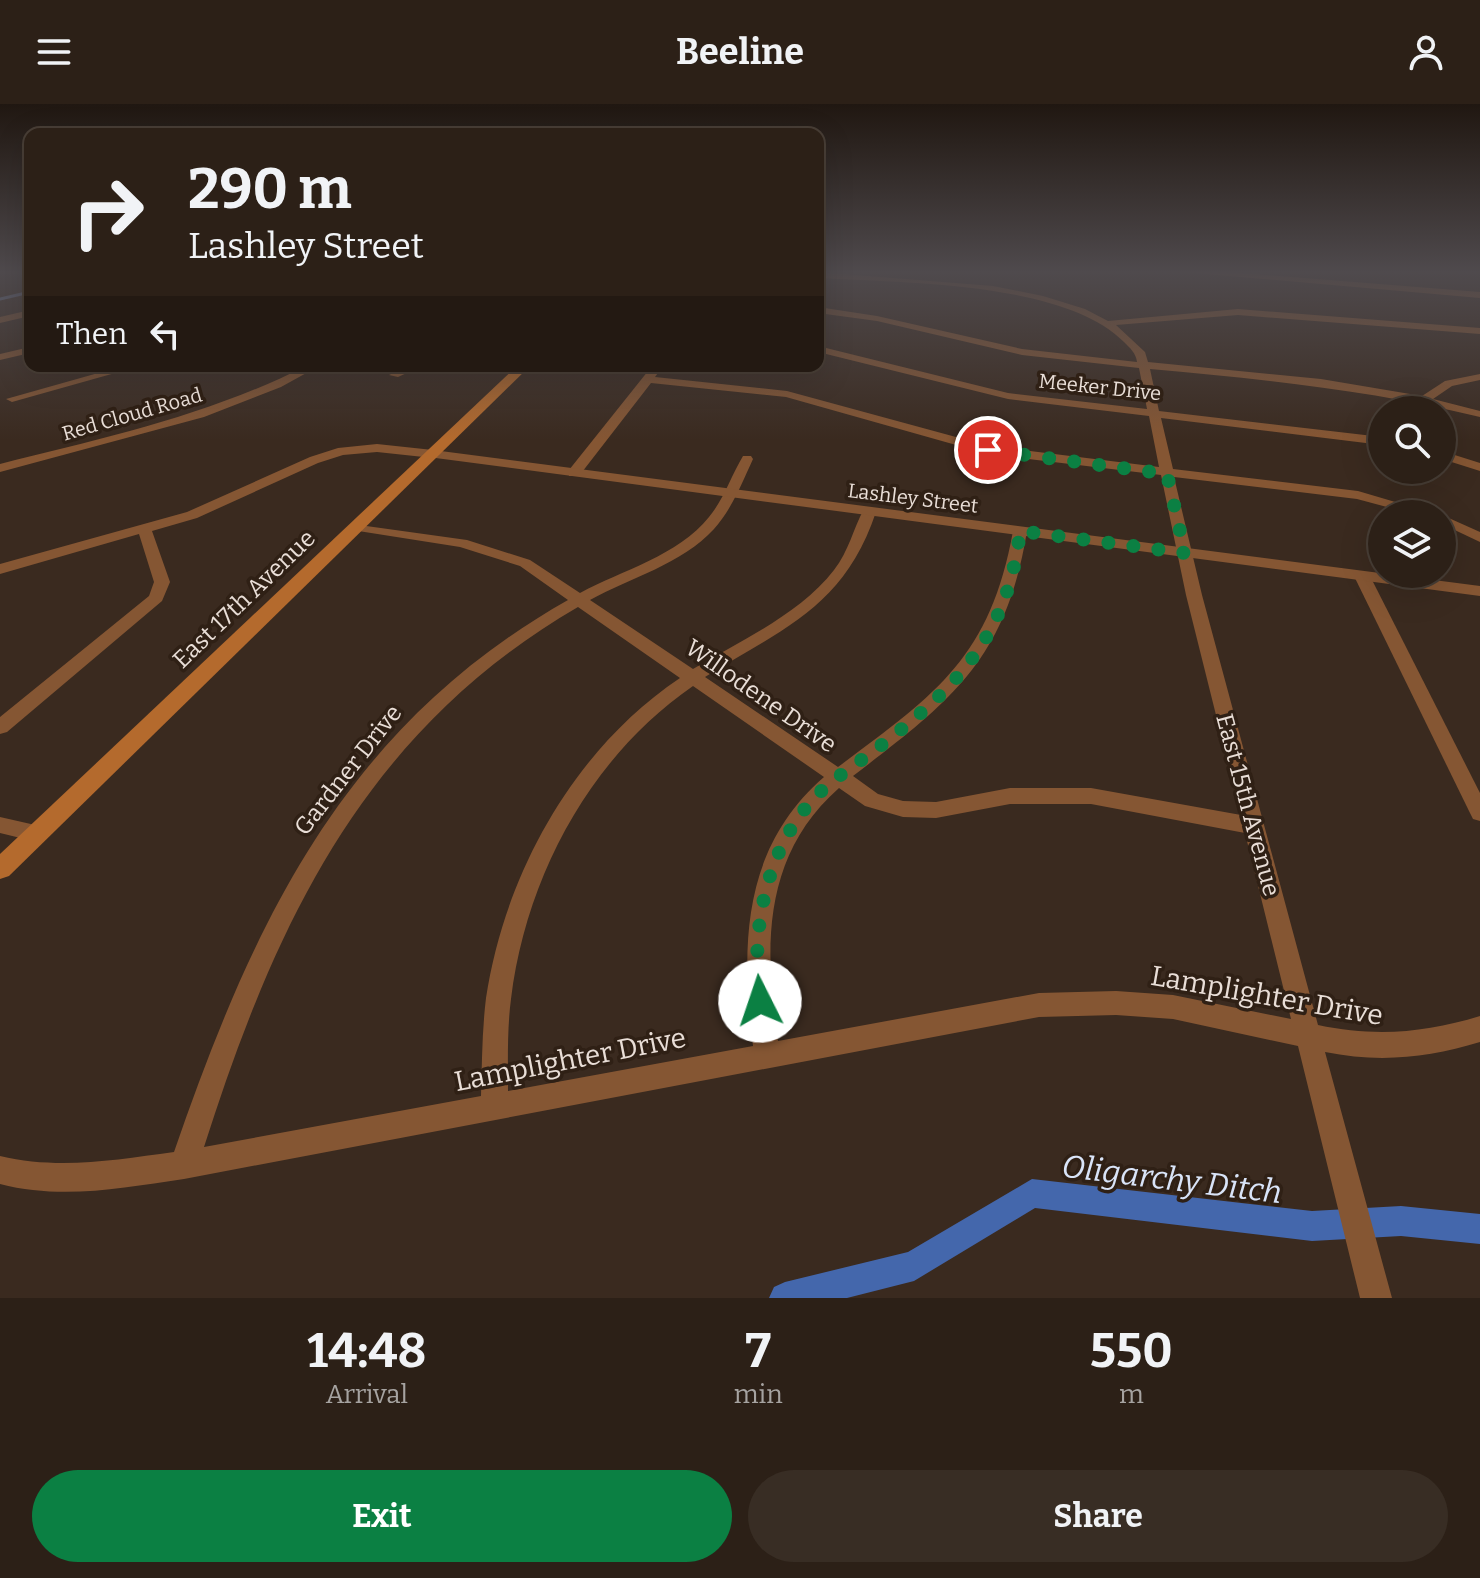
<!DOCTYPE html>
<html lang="en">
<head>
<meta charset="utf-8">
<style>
	:root { --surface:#2c2017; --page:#382d24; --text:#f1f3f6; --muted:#a6a3a1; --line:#483e36; --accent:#0b8043 }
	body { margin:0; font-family:Bitter,serif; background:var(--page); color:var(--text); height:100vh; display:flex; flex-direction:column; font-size:30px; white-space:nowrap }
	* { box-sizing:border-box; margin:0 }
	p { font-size:26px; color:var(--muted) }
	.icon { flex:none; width:44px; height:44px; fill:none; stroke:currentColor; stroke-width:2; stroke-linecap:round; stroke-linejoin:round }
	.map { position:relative; height:1194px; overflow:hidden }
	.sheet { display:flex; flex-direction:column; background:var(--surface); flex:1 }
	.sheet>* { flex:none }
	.guide { position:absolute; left:24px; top:24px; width:800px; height:244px; border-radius:16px; box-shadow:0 8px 32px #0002,0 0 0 2px var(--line); background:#2c2017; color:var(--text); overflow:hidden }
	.tools { position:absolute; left:1368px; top:292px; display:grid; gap:16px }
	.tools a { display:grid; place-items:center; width:88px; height:88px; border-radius:50%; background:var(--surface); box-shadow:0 8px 32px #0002,0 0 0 2px var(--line); font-size:40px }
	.pin { position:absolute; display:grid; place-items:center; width:68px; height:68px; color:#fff; margin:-34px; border:4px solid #fff; border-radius:50%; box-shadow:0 2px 8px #0007 }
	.me { position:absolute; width:88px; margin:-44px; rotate:356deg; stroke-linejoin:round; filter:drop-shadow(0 0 6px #0008) }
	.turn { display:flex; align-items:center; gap:28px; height:168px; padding:0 32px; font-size:36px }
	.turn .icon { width:104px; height:104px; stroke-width:2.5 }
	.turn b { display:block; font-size:56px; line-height:68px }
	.then { display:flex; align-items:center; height:76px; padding:0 32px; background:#0003; gap:16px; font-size:30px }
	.eta { display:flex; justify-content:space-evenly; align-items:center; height:136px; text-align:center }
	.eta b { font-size:48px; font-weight:700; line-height:56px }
	.cta { display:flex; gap:16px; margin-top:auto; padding:16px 32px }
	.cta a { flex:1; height:92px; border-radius:48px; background:var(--accent); color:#fff; font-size:32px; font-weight:700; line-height:92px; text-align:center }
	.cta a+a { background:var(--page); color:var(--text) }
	header { display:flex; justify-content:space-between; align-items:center; height:104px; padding:0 32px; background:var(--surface); font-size:36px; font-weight:700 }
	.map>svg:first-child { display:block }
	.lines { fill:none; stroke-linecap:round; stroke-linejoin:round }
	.stream { stroke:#768bb9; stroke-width:3 }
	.canal { fill:#4467ac; fill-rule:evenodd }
	.minor { fill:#855633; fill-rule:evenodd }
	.tertiary { fill:#855633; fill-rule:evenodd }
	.secondary { fill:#b46a2d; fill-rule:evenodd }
	.route { stroke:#0b8043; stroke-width:14; stroke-dasharray:0 25.2 }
	.labels { text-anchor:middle; stroke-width:7; stroke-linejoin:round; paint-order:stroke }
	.far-street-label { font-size:20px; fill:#e9ded7; stroke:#2f2015 }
	.street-label { font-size:24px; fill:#e9ded7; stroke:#2f2015 }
	.near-street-label { font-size:28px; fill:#e9ded7; stroke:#2f2015 }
	.near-water-label { font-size:32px; font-style:italic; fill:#d9e4f8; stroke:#2f2015 }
</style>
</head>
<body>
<header><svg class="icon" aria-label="menu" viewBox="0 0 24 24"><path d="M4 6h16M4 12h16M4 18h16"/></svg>Beeline<svg class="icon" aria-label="person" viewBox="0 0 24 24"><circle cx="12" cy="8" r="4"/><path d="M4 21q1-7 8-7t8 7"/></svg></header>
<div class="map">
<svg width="1480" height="1194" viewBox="0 0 1480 1194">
	<rect width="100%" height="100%" fill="#3a2a1f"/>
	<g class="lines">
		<path class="stream" d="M0 195 30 188"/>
		<path class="canal" d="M1032 1075 1312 1107 1401 1102 1480 1110V1140L1401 1132 1312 1137 1035 1104 914 1177 847 1194H769L774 1183 785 1178 908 1148Z"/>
		<g class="minor">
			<path d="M818 168 993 182 1043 192 1085 205 1108 217 1238 205 1480 224V230L1238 211 1116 221 1145 248 1148 258 1321 275 1422 292 1445 277 1480 270V276L1452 282 1433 295 1480 307V313C1371 286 1261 275 1150 265L1159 307 1382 333V341L1161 314 1173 365 1358 387 1436 410H1413L1357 395 1174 373 1202 491 1318 921C1375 933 1425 929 1480 912V938C1428 954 1379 959 1325 948L1392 1194H1360L1298 942 1173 915 1116 911 1039 913 184 1075C122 1084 62 1096 0 1080V1052C59 1066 115 1056 174 1048 254 816 345 622 568 496L520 462 460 443 352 426V420L467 436 530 456 580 489C622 466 678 452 709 413 724 395 731 372 743 352H751L753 355C742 379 732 405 714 425 682 460 630 474 590 496L693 565C741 536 799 511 834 466 849 447 853 425 864 405H874L876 408C844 503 784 524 705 573L838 663C936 590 990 554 1013 427L1015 424H1025L1027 427C1006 556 951 597 853 672L878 690 903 697 936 698 1010 684H1091L1241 711 1186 491 1161 371 988 350 786 293 651 279 579 372H569V366L652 262H663L655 273 787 287 989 342 1159 363 1149 312 1008 295 818 248V242L1008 289 1147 305 1139 264 1022 251 877 217 818 209V203L877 212 1022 245 1137 258C1136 249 1130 244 1124 238 1064 177 900 179 818 174ZM578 503 680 574C574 645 505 769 486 894 482 927 482 959 481 992L204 1043C276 817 365 627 578 503ZM693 582 824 673C741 745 741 843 753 942L508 987C508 957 507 926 511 895 526 773 590 653 693 582ZM839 684 865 702 903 713 936 714 1010 700H1091L1245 729 1291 915 1173 891 1116 887 1039 889 778 937C764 844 762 752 839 684Z"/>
			<path d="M30 206V212L0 219V213Z"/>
			<path d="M30 243V249L0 256V250Z"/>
			<path d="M123 262H140L12 298 6 295Z"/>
			<path d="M306 262H319L281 283 204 313 0 368V360C105 334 209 311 306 262Z"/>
			<path d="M408 262H422L398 273 389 271Z"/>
			<path d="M377 340 433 346 439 350 433 354 377 348 343 351 318 359 197 414 152 427 170 478 162 497 7 628 0 630V613L149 492 154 478 139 430 0 470V460L187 408 310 353 338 344Z"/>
			<path d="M1442 347 1480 359V367L1442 355Z"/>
			<path d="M1442 411 1480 428V438L1442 420Z"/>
			<path d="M1362 467 1370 472 1480 689V717L1473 715 1470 709 1354 472Z"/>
			<path d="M0 713 44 723 47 729 44 735 37 738 0 729Z"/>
		</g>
		<g class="tertiary">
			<path d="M1183 168H1228L1480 188V194Z"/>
			<path d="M433 346 1480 482V492L428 353V347Z"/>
		</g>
		<path class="secondary" d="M517 262H530L9 772 0 775V750Z"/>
	</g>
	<linearGradient id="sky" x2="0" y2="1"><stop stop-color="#201711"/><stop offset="0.5" stop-color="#4f4a4d"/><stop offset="1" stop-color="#4f4a4d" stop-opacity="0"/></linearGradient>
	<rect width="1480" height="336" fill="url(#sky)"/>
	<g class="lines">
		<path class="route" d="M760 897C750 828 766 744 816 692 834 674 858 659 879 643 958 582 1008 531 1020 427L1185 449 1167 370 988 346"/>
	</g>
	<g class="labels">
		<g class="far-street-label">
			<text transform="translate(1100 283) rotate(6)" y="7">Meeker Drive</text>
			<text transform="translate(132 310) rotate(-16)" y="7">Red Cloud Road</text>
			<text transform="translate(913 394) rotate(7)" y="7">Lashley Street</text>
		</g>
		<g class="street-label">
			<text transform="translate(244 495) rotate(-44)" y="8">East 17th Avenue</text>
			<text transform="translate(761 592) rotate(35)" y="8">Willodene Drive</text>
			<text transform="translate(348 666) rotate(-52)" y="8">Gardner Drive</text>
			<text transform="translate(1248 701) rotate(75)" y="8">East 15th Avenue</text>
		</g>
		<g class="near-street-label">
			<text transform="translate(1267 891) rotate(10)" y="10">Lamplighter Drive</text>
			<text transform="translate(570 955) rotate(-11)" y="10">Lamplighter Drive</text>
		</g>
		<g class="near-water-label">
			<text transform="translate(1172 1075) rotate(7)" y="11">Oligarchy Ditch</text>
		</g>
	</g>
</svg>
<div class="tools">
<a><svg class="icon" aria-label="search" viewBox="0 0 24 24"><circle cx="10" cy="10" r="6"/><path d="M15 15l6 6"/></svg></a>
<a><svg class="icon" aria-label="layers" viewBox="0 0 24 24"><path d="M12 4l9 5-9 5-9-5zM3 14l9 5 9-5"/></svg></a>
</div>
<div class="pin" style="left:988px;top:346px;background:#d93025"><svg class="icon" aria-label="arrive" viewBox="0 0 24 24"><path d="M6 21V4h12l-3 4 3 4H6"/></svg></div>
<svg class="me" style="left:760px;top:897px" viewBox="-20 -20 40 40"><circle r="19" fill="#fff"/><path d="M0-13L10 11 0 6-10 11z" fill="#0b8043"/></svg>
<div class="guide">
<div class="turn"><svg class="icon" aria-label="right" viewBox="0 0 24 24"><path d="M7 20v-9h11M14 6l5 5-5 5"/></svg><div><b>290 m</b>Lashley Street</div></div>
<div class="then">Then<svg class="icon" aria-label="left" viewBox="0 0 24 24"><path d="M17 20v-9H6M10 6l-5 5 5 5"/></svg></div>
</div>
</div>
<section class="sheet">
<div class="eta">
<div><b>14:48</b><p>Arrival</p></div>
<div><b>7</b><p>min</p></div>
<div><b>550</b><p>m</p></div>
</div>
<div class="cta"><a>Exit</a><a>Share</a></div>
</section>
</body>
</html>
